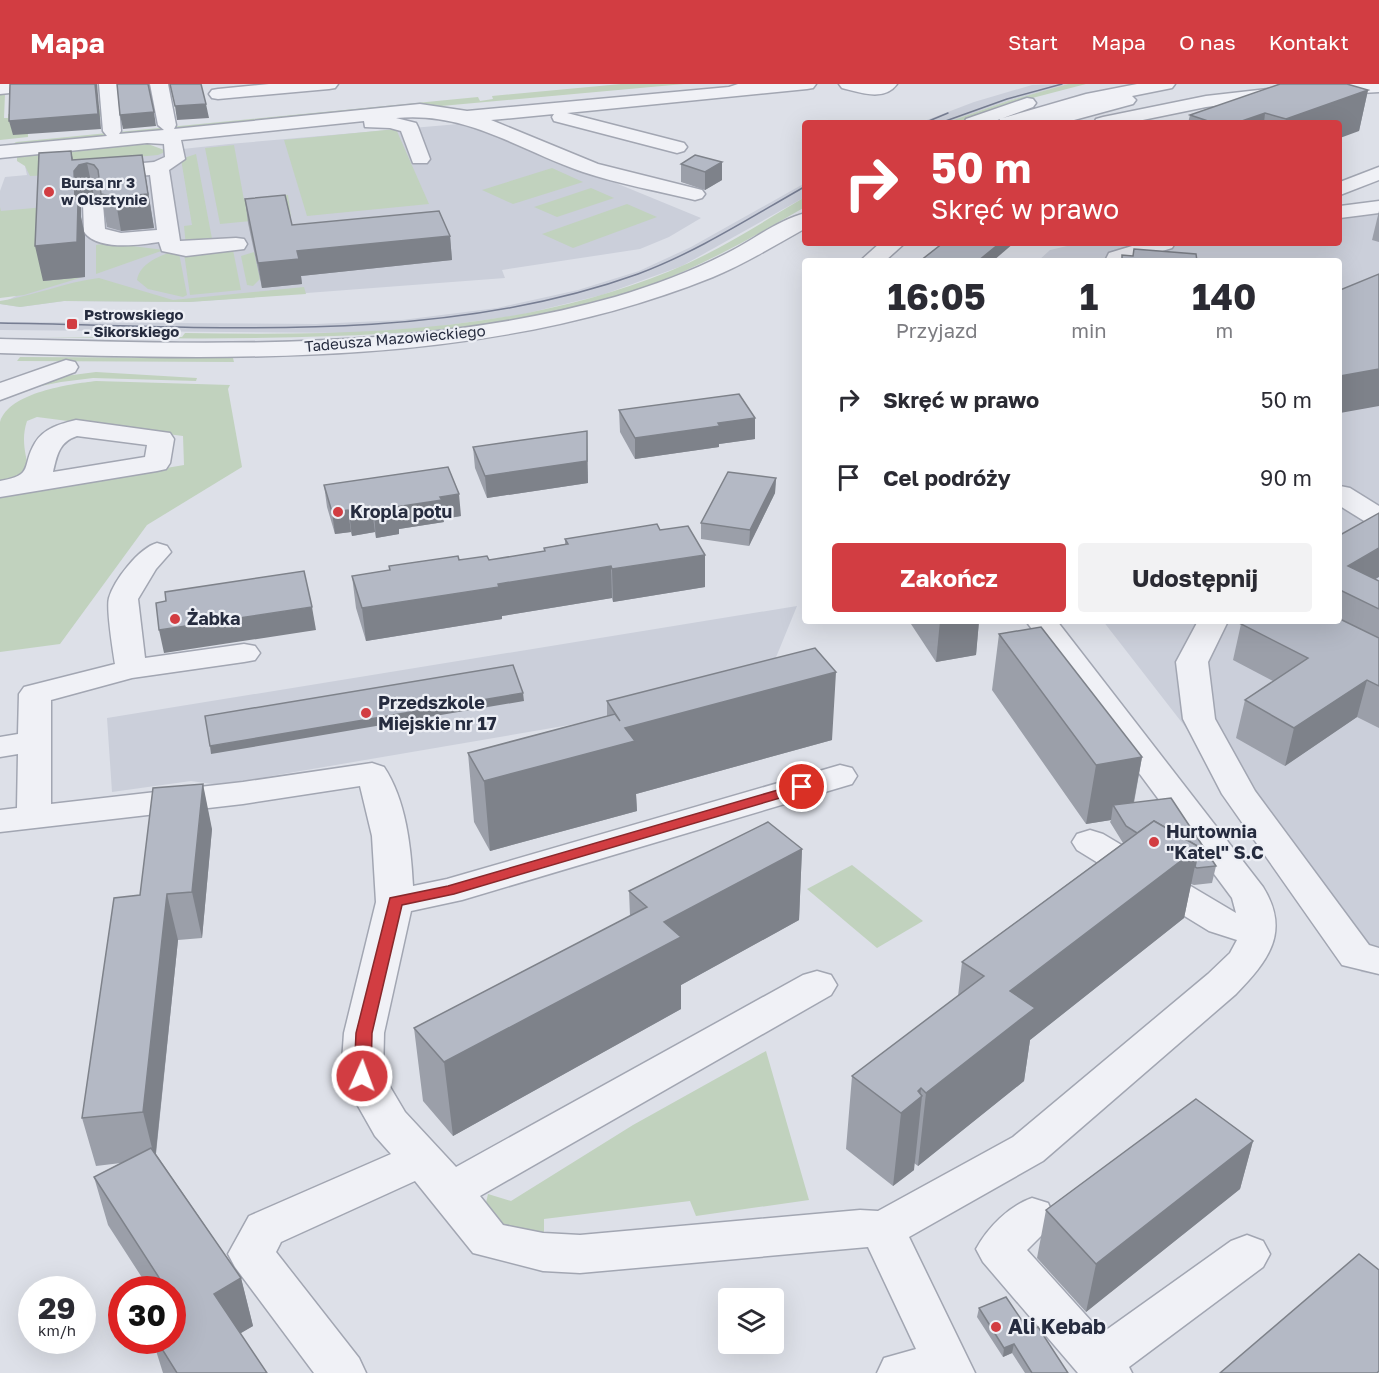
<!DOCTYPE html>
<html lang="pl">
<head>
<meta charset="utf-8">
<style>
	:root { --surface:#fff; --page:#f2f2f3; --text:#2b2b33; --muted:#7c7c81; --accent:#d23d42 }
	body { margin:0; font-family:"Golos Text",sans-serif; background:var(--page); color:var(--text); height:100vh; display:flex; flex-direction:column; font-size:22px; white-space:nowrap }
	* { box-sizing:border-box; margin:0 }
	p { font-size:20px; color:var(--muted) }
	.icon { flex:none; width:33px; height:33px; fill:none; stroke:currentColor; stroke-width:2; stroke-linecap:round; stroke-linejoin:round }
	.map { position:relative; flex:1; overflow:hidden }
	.sheet { position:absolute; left:802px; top:174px; width:540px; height:366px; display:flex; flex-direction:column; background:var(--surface); border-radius:6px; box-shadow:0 6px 24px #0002 }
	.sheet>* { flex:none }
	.banner { position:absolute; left:802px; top:36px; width:540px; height:126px; border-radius:6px; box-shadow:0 6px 24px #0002; background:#d23d42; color:#fff; overflow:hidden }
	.controls { position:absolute; left:718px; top:1204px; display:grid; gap:12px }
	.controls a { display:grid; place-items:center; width:66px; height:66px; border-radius:6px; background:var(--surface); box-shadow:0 6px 24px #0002; font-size:30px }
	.speed { position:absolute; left:18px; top:1192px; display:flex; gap:12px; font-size:30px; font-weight:700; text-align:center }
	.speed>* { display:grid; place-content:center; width:78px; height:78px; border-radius:50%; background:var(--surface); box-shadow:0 6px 24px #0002; line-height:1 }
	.speed small { font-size:15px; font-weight:400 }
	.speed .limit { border:9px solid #d22; background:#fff; color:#111 }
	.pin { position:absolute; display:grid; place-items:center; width:51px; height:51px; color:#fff; margin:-26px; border:3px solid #fff; border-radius:50%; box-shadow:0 2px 6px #0007 }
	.me { position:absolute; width:66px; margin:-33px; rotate:2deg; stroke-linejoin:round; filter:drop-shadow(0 0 4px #0008) }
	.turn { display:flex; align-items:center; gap:21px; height:126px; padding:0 30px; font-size:27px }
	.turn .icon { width:78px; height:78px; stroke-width:2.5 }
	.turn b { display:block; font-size:42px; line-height:51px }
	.eta { display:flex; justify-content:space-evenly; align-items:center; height:102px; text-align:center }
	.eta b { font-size:36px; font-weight:700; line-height:42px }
	.cta { display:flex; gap:12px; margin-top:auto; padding:12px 30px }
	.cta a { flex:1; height:69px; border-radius:6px; background:var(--accent); color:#fff; font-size:24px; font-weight:700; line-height:69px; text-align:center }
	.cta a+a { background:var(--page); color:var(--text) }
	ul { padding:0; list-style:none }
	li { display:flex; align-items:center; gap:18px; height:78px; padding:0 30px }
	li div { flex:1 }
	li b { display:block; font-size:22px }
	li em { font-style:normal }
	header { display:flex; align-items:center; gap:36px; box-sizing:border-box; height:84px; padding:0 30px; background:var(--accent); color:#fff }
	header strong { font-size:28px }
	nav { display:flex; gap:33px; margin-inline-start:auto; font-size:21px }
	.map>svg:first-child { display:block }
	.built { fill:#cbcfda }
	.green { fill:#c1d2be }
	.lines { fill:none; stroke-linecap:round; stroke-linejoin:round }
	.minor-casing { stroke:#a2a6b2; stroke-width:3 }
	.minor { fill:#f0f1f6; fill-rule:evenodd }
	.tram { stroke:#767d92; stroke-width:1.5 }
	.wall { fill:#9b9fa9 }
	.shaded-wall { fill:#7e828a }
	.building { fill:#b4b9c5; stroke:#7e828a; stroke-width:1.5 }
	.route { fill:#d23d42; stroke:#88282b; stroke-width:1.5 }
	.poi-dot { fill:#d23d42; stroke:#edeff5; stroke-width:2 }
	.labels { text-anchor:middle; stroke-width:4.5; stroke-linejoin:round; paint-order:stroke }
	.far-poi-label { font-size:15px; font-weight:bold; fill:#262c3f; stroke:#edeff5; text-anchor:start }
	.far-street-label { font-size:15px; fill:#262c3f; stroke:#edeff5 }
	.poi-label { font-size:18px; font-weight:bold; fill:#262c3f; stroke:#edeff5; text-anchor:start }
	.near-poi-label { font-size:21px; font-weight:bold; fill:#262c3f; stroke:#edeff5; text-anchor:start }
</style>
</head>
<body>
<header>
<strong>Mapa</strong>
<nav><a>Start</a><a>Mapa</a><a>O nas</a><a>Kontakt</a></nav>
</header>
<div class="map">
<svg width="1379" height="1289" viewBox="0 0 1379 1289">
	<rect width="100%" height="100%" fill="#dde0e8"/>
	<g class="built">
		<path d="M1068 0 1008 17 945 39H919L974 18 1032 1Z"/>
		<path d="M470 39 701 134 669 153 640 165 502 186 505 194 189 218 64 217 20 223 0 220 16 212 0 138V107L5 93 27 91 25 82 229 60Z"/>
		<path d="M805 99V113L682 182 602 211 520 231 433 243 352 249 0 246V238L316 240 402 236 497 224 578 206 639 187 691 163Z"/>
		<path d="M1349 121 1379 125V891L1361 888 1197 658 1103 537H1340V177H1038L1050 166 1080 159H1340V122Z"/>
		<path d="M797 522 770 588 791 603 219 701 191 697 112 708 107 634Z"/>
	</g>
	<g class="green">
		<path d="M621 0H684L12 61 16 58 478 13 480 17 493 15 492 12Z"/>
		<path d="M1068 0H1086L1005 21 962 39H945L1008 17Z"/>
		<path d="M0 8 5 10 4 34H8V30L89 23 90 26 106 25 107 32 13 41 28 50V53L0 56Z"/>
		<path d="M396 45 429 120 307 132 284 56Z"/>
		<path d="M148 60 167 67 158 71 50 81 51 91 30 92 25 82 17 77V72Z"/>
		<path d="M234 61 244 116 288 111 291 133 220 140 205 64Z"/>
		<path d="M196 70 213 160 186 162 184 142 192 141 181 75Z"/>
		<path d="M552 84 583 98 513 120 482 106Z"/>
		<path d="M591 104 614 114 557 133 534 123Z"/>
		<path d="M805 113V123C755 152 703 182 647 202 547 238 440 248 334 252 236 256 138 254 39 253H182L185 249C348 252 516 250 670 187 717 168 761 139 805 113Z"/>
		<path d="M627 120 657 133 573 164 542 150Z"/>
		<path d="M0 123 1 127 45 123 43 197 83 193 24 211 0 214Z"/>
		<path d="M108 159 164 166 96 190V161Z"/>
		<path d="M233 166 241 206 190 211 184 169Z"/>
		<path d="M170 168 179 169 187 211 183 213 148 205 137 196C140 180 156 174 170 168Z"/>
		<path d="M254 168 260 195 253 202 247 201 241 172Z"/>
		<path d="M99 194 173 216 304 203 306 210 189 218 64 217 20 223 0 220V217C34 212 65 198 99 194Z"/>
		<path d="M20 273 233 274 234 278 17 277Z"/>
		<path d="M96 288 197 294 196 297 93 294 61 298 31 304 57 293Z"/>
		<path d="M96 297 230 301 228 305 242 383 147 441 60 560 0 568V412L184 381 183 352 37 333 27 337C21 355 25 370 30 389L0 399C0 386 0 349 0 338 9 308 71 300 96 297Z"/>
		<path d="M852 781 923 837 877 864 807 805Z"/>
		<path d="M766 967 809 1116 696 1132 690 1117 544 1135V1149C513 1150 503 1148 485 1123L488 1110 511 1117 633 1041Z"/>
	</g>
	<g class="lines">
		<defs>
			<g id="minor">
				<path d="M0 0H58L55 4 49 5 0 10Z"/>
				<path d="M99 0H117L121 47 119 50 164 46 158 41 150 0H168L176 41 174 45 420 20 467 27 729 3 738 0H816L813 4 807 5 567 29 684 59 687 63 684 67 677 69 554 37 552 33 554 30 491 36 598 80 702 106 705 110 702 114 695 116C658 107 619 100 583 88 519 66 467 27 396 34L416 39 418 43 430 75 427 79H413L401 47 390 44 365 43 364 37 181 56 185 75 169 86 180 157 236 154 244 155 247 160 244 165 236 166 186 172 162 167 159 158C139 161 98 167 84 148L83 120 86 116 93 114 100 116 103 120 105 145 121 149 157 146 150 91 100 95 93 93 90 89 93 85 100 83 154 78 165 73 164 60 147 59 0 74V62L107 52 103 47Z"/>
				<path d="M269 0H338L335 4 329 5 218 15 212 14 209 10 212 6 218 5Z"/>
				<path d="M839 0H897C884 18 859 8 842 4Z"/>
				<path d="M1137 0H1175L1172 4 1132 12 1136 16 1133 20 1063 39H1033L1034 37 998 39 1000 35 990 39H964L966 35 1027 14 1033 15 1036 19 1033 23 1003 34 1086 10Z"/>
				<path d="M1311 0H1379V8L1274 14 1206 23 1128 39H1094L1096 35 1103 33 1206 12Z"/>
				<path d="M1379 83V96L1340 111V98Z"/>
				<path d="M1379 117V129L1340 134V122Z"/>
				<path d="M806 129V144C775 161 745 180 713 193 487 284 239 276 0 269V255C204 260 416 269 615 213 655 201 696 186 733 166 756 154 780 135 806 129Z"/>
				<path d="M880 159H905L885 177H860Z"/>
				<path d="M1142 159H1175L1172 164 1130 177H1105L1109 169Z"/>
				<path d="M66 276 75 278 78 283 75 288 0 316V299Z"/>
				<path d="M76 336 170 349 174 355 170 379 166 385 157 387 0 413V397C35 391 21 382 35 359 44 344 60 340 76 336ZM77 352 147 361 145 373 53 388C57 371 59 358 77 352Z"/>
				<path d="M1340 402 1350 404 1379 422V442L1369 440 1340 422Z"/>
				<path d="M157 459 167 462 171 468 156 485 138 515 145 574 244 560 255 562 260 569 255 576 244 578 132 594 51 616V720L243 698 372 679 384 683C406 716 411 763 413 802L447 795 840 681 852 684 857 692 852 700 462 816 411 827 384 949 383 991 405 1028 456 1083 803 891 817 887 831 891 837 901 831 911 480 1112 503 1141 543 1149 580 1151 860 1126 878 1127 1013 1053 1208 890 1230 869 1237 856 1209 847 1077 766 1072 758 1077 750 1090 746 1103 750 1236 829 1232 814 1026 537H1057L1263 803C1291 848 1268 877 1236 910L1043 1077 909 1153 975 1289H877L884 1274 916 1265 868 1163 580 1189 543 1187 473 1169 415 1097 281 1158 276 1168 359 1274 366 1289H314L235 1183 228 1170 249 1132 391 1070 375 1052 341 992 344 949 376 818 372 752 360 702 243 720 0 748V726L17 724 18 670 0 673V653L18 650 19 610 24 603 115 580C113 567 106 524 109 514 114 496 139 464 157 459Z"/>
				<path d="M1198 537H1228L1208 578 1215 635 1255 707 1369 861 1379 864V890L1342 881 1222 710 1183 635 1176 578Z"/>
				<path d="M1032 1114 1048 1119 1054 1132 1048 1145 1027 1166 1102 1249 1231 1157 1247 1151 1263 1157 1270 1170 1263 1183 1129 1283 1132 1289H1078L983 1178 976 1165C988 1143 1009 1122 1032 1114Z"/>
			</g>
		</defs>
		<use href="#minor" class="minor-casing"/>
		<use href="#minor" class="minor"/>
		<g class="tram">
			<path d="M924 39 948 29"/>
			<path d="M940 39 1007 15 1062 0"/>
			<path d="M0 239C209 242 438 262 638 190 697 168 751 133 806 102"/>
		</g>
	</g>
	<g class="wall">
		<path d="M1368 6 1359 47 1340 39H1188L1190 31Z"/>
		<path d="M142 71 154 144 121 147 107 143 102 115 94 112 85 114 81 120V133L85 152V193L43 197 73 76Z"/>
		<path d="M722 78V96L705 106 681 98V80Z"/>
		<path d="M245 115 292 141 450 152 452 176 301 192 302 200 262 204 248 139Z"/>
		<path d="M1379 127V158L1372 156Z"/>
		<path d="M619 326 755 334V355L719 360V363L635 375 620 348Z"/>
		<path d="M473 363 587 369 588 399 487 414 475 384Z"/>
		<path d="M776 394 775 409 749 462 701 455V439Z"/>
		<path d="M324 401 461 432 443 435 444 438 399 445V450L376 454 375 448 352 452 351 448 335 450 327 423Z"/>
		<path d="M660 446 705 471V503L613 518 612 514 502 532V535L366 557 356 524 352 492 390 486 389 482 459 476H489L544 467V464L565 460V455Z"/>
		<path d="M1340 451 1375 496 1379 497V644L1357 633 1285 682 1236 654 1245 616 1273 597 1233 576 1241 540 1340 537Z"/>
		<path d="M909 537H979L976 571 936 578Z"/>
		<path d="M999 550 1142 673 1134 719 1216 782 1212 799 1194 801 1191 800 1184 834 1030 956 1024 997 918 1082 914 1079V1086L893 1102 846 1065 852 992 958 912 962 878 1123 759 1110 738 1111 736 1086 740 992 606Z"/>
		<path d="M607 617 832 656 636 710 637 727 490 767 474 738 468 669 607 632Z"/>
		<path d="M212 745 202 854 178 856 156 1070 241 1194 253 1242 240 1249 267 1289H163L153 1257H172V1206H150L108 1141 94 1093 121 1079 96 1082 82 1034 140 811Z"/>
		<path d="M802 765 799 836 681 901V925L453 1052 423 1017 414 944 630 832 629 807Z"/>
		<path d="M1253 1057 1240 1105 1086 1228 1037 1174 1046 1126Z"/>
		<path d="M979 1224 1029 1247 1068 1289H1025L1012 1269 1003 1273 977 1233Z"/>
	</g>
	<g class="shaded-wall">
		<path d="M95 0H97L101 45 13 51 9 37Z"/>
		<path d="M1368 6 1359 47 1340 54V39H1285L1286 35Z"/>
		<path d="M206 20 209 34 177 36 175 22Z"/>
		<path d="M154 28 156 42 123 45 120 31Z"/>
		<path d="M1265 29 1264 39H1236Z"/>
		<path d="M71 67 75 85 79 81 87 79 94 112 85 114 81 120V133L85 152V193L43 197 35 162 75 114Z"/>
		<path d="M142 71 154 144 121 147 115 113Z"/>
		<path d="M722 78V96L705 106V88Z"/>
		<path d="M450 152 452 176 301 192 302 200 262 204 258 179 297 167Z"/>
		<path d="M1000 159H1014L993 177H978Z"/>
		<path d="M1379 285V322L1340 329V292Z"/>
		<path d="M755 334V355L719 360V363L635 375V354L718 339Z"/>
		<path d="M587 347 588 399 487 414 485 392Z"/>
		<path d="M776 394 775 409 749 462 750 446Z"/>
		<path d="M459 410 461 432 443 435 444 438 399 445V450L376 454 374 431 395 423 440 413Z"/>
		<path d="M348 426 351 448 335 450 332 428Z"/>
		<path d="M372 426 375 448 352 452 349 429Z"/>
		<path d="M1379 464V493L1350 511 1348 482Z"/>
		<path d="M705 471V503L613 518 612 485Z"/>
		<path d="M611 482 612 514 502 532V535L366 557 362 524 498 500Z"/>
		<path d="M312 523 316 546 164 569 159 546Z"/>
		<path d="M940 537H979L976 571 936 578Z"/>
		<path d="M836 588 832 656 636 710 637 727 490 767 484 697 625 644Z"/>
		<path d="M1367 596 1357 633 1285 682 1294 644Z"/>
		<path d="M523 609 524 617 211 670 210 662Z"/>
		<path d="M1142 673 1131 732 1113 721 1111 736 1086 740 1096 681Z"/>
		<path d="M203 700 212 745 202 854 192 808Z"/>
		<path d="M1199 763 1184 834 1030 956 1024 997 918 1082 926 1009 1010 907Z"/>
		<path d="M802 765 799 836 681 901V925L453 1052 444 978 664 838Z"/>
		<path d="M167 810 178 856 155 1076 143 1028Z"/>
		<path d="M921 1004 920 1014 922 1012 914 1086 893 1102 901 1029Z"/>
		<path d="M1253 1057 1240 1105 1086 1228 1096 1180Z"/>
		<path d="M241 1194 253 1242 226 1258 214 1210Z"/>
		<path d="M1014 1260 1012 1269 1003 1273 1004 1264Z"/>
	</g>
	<g class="building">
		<path d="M10 0H95L98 30 9 37Z"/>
		<path d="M117 0H148L154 28 120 31Z"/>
		<path d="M170 0H201L206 20 175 22Z"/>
		<path d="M1280 0H1347L1368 6 1286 35 1265 29 1236 39H1214L1190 31Z"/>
		<path d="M71 67 72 76 142 71 148 110 115 113 101 110 98 86 94 81 87 79 79 81 74 87 75 114 78 118 77 158 35 162 39 69Z"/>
		<path d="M695 71 722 78 705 88 681 80Z"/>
		<path d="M285 111 292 141 439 127 450 152 297 167 299 175 258 179 245 115Z"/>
		<path d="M943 159H1000L978 177H920Z"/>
		<path d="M1134 165 1196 170 1197 177H1122V171L1133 172Z"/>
		<path d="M1379 190V285L1340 292V206Z"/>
		<path d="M739 310 755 334 718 339 720 342 635 354 619 326Z"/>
		<path d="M587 347V377L485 392 473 363Z"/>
		<path d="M448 383 459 410 440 413 442 416 395 423 397 428 374 431 372 426 349 429 348 426 332 428 324 401Z"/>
		<path d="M728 388 776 394 750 446 701 439Z"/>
		<path d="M1379 429V464L1348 482 1379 497V525L1340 506V451Z"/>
		<path d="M657 440 660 446 688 442 705 471 612 485 611 482 498 500 499 503 362 524 352 492 390 486 389 482 458 472 459 476 487 472 489 476 545 467 544 464 568 460 565 455Z"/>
		<path d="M304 487 312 523 159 546 156 519 166 517 165 508Z"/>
		<path d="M1340 535 1379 554V602L1367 596 1294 644 1245 616 1308 574 1241 540 1246 537H1340Z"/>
		<path d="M1041 543 1142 673 1096 681 999 550Z"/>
		<path d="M815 564 836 588 625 644 635 657 484 697 468 669 615 630 620 637 607 617Z"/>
		<path d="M513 581 523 609 210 662 205 632Z"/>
		<path d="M203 700 192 808 167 810 143 1028 82 1034 114 814 140 811 153 704Z"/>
		<path d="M1171 714 1216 782 1197 784 1195 783 1199 763 1154 737 1137 749 1126 742 1113 721Z"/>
		<path d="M1154 737 1199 763 1010 907 1035 924 926 1009 921 1004 918 1007 922 1012 901 1029 852 992 984 892 962 878Z"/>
		<path d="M768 738 802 765 664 838 681 853 444 978 414 944 647 823 629 807Z"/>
		<path d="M1196 1015 1253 1057 1096 1180 1046 1126Z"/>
		<path d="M151 1064 241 1194 214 1210 267 1289H177L157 1257H172V1234L182 1229 172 1214V1206H167L94 1093Z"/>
		<path d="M1359 1170 1379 1186V1287L1377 1289H1220Z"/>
		<path d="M1006 1213 1029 1247 1038 1243 1068 1289H1032L1014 1260 1004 1264 979 1224Z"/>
	</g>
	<path class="route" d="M802 699 809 703 807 706 454 810 402 821 372 949 371 992 368 996 362 998 356 996 354 992 356 949 390 814 448 802Z"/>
	<g class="poi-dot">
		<circle cx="49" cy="108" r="6"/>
		<rect x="66" y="234" width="12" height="12" rx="3"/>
		<circle cx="338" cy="428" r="6"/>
		<circle cx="175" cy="535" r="6"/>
		<circle cx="366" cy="629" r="6"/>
		<circle cx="1154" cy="758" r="6"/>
		<circle cx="996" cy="1243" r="6"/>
	</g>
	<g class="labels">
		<g class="far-poi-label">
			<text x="61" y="104">Bursa nr 3<tspan x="61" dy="17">w Olsztynie</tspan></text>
			<text x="84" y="236">Pstrowskiego<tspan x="84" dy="17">- Sikorskiego</tspan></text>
		</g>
		<g class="far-street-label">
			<text transform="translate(395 255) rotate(-5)" y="5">Tadeusza Mazowieckiego</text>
		</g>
		<g class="poi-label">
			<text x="350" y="434">Kropla potu</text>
			<text x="187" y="541">Żabka</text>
			<text x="378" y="625">Przedszkole<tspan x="378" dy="21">Miejskie nr 17</tspan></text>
			<text x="1166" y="754">Hurtownia<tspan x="1166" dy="21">"Katel" S.C</tspan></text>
		</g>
		<g class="near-poi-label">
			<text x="1008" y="1250">Ali Kebab</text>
		</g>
	</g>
</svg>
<div class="controls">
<a><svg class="icon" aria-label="layers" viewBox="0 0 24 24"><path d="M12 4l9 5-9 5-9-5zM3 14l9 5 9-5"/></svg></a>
</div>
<div class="speed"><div>29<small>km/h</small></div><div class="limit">30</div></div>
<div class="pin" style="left:802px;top:703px;background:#d93025"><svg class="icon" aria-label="arrive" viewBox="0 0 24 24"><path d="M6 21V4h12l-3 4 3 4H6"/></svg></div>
<svg class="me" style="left:362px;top:992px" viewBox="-20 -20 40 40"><circle r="17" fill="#d23d42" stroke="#fff" stroke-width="3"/><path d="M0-11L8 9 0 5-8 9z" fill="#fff"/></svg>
<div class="banner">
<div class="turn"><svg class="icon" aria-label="right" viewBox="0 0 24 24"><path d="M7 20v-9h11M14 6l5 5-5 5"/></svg><div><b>50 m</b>Skręć w prawo</div></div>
</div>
<section class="sheet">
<div class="eta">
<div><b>16:05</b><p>Przyjazd</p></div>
<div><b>1</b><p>min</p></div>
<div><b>140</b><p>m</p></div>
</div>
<ul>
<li><svg class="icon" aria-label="right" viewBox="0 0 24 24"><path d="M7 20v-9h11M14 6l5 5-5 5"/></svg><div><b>Skręć w prawo</b></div><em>50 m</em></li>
<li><svg class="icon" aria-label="arrive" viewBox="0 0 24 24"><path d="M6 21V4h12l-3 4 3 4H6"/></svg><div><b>Cel podróży</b></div><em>90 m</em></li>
</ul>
<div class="cta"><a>Zakończ</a><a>Udostępnij</a></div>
</section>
</div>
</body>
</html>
